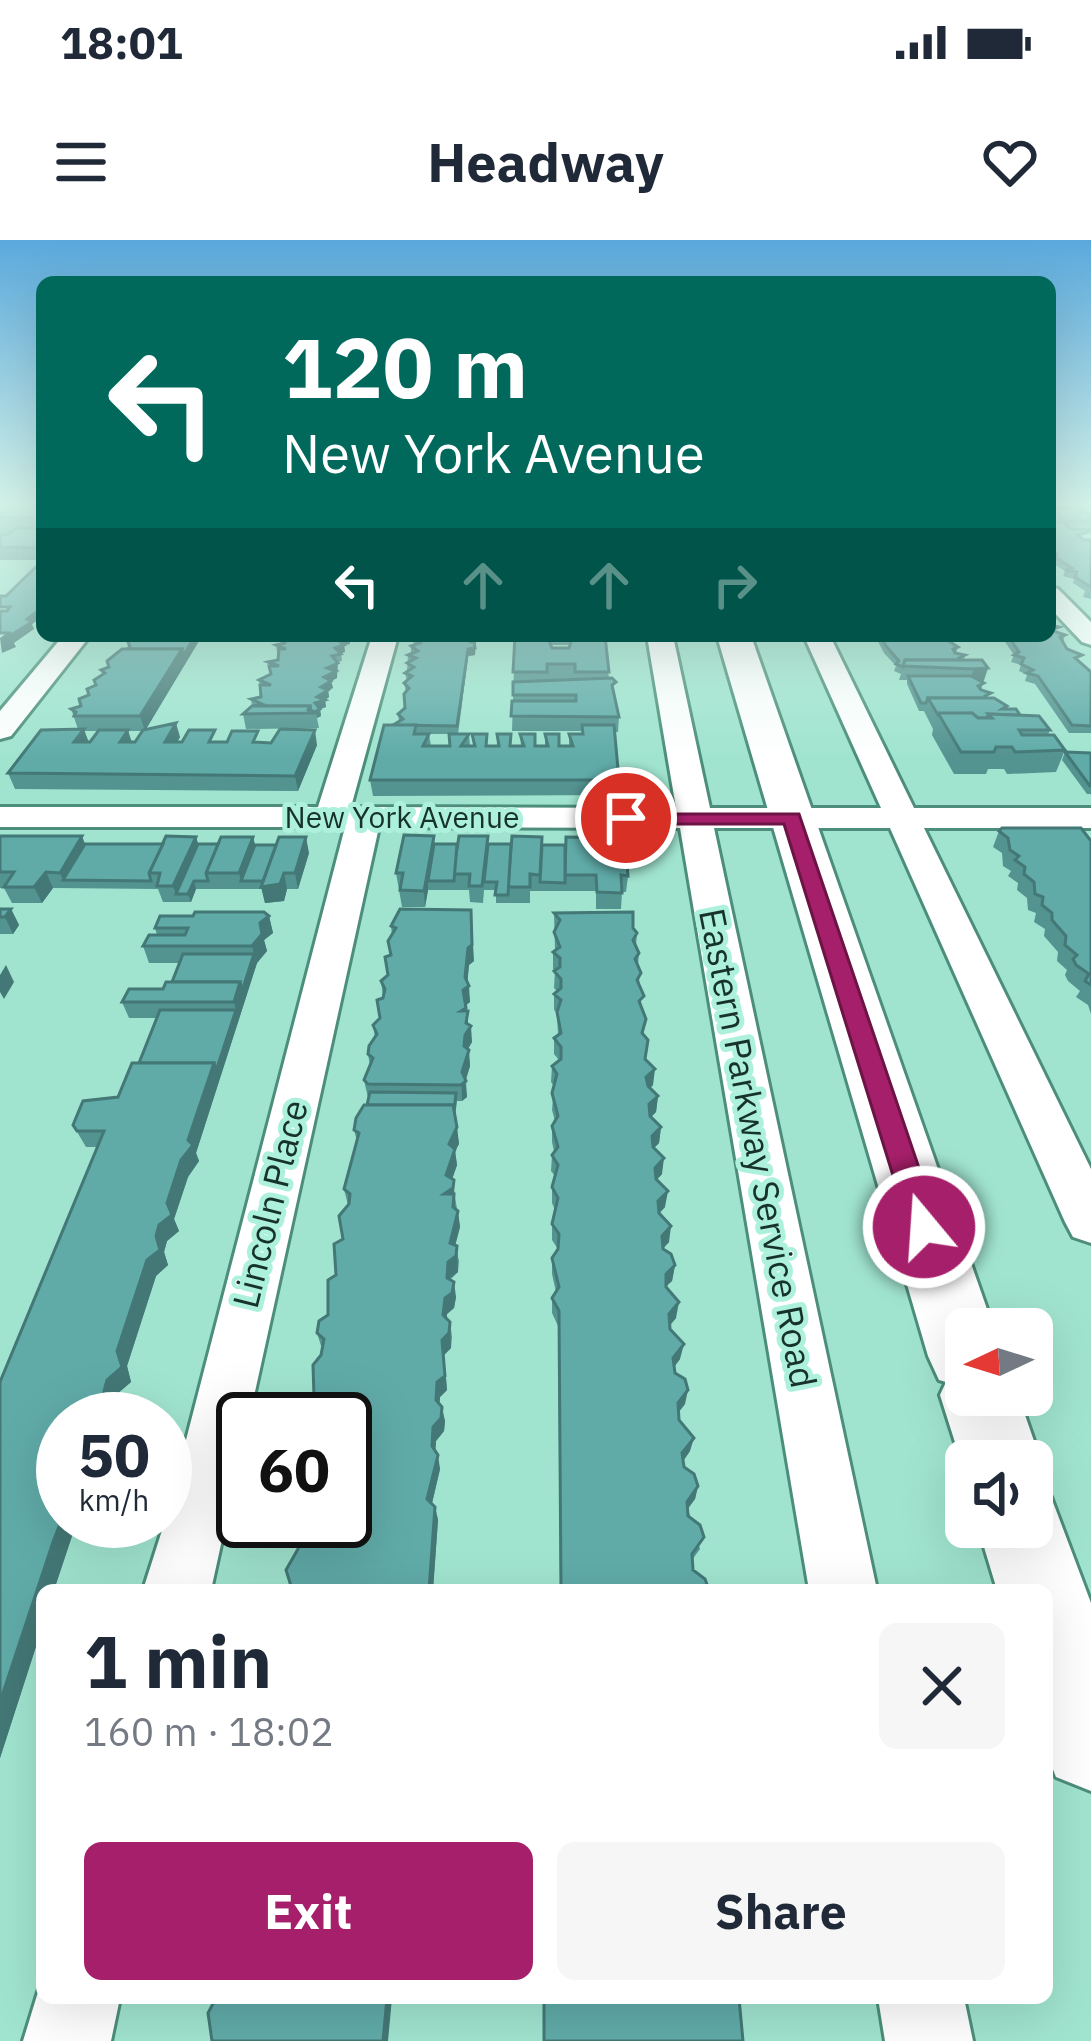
<!DOCTYPE html>
<html lang="en">
<head>
<meta charset="utf-8">
<style>
	:root { --surface:#fff; --page:#f6f6f7; --text:#1f2937; --muted:#747a83; --accent:#a61f6a }
	body { margin:0; font-family:"IBM Plex Sans",sans-serif; background:var(--page); color:var(--text); height:100vh; display:flex; flex-direction:column; font-size:45px; white-space:nowrap }
	* { box-sizing:border-box; margin:0 }
	p { font-size:39px; color:var(--muted) }
	.icon { flex:none; width:66px; height:66px; fill:none; stroke:currentColor; stroke-width:2; stroke-linecap:round; stroke-linejoin:round }
	.map { position:relative; flex:1; overflow:hidden }
	.drawer { position:absolute; left:36px; top:1344px; width:1017px; height:420px; display:flex; flex-direction:column; background:var(--surface); border-radius:18px; box-shadow:0 12px 48px #0002 }
	.drawer>* { flex:none }
	.top-card { position:absolute; left:36px; top:36px; width:1020px; height:366px; border-radius:18px; box-shadow:0 12px 48px #0002; background:#00695c; color:#fff; overflow:hidden }
	.needle { width:78px; rotate:266deg }
	.buttons { position:absolute; left:945px; top:1068px; display:grid; gap:24px }
	.buttons a { display:grid; place-items:center; width:108px; height:108px; border-radius:18px; background:var(--surface); box-shadow:0 12px 48px #0002; font-size:60px }
	.speed { position:absolute; left:36px; top:1152px; display:flex; gap:24px; font-size:60px; font-weight:700; text-align:center }
	.speed>* { display:grid; place-content:center; width:156px; height:156px; border-radius:50%; background:var(--surface); box-shadow:0 12px 48px #0002; line-height:1 }
	.speed small { font-size:30px; font-weight:400 }
	.speed .limit { border:6px solid #111; border-radius:18px; background:#fff; color:#111 }
	.pin { position:absolute; display:grid; place-items:center; width:102px; height:102px; color:#fff; margin:-51px; border:6px solid #fff; border-radius:50%; box-shadow:0 3px 12px #0007 }
	.me { position:absolute; width:132px; margin:-66px; rotate:342deg; stroke-linejoin:round; filter:drop-shadow(0 0 9px #0008) }
	.turn { display:flex; align-items:center; gap:42px; height:252px; padding:0 48px; font-size:54px }
	.turn .icon { width:156px; height:156px; stroke-width:2.5 }
	.turn b { display:block; font-size:84px; line-height:102px }
	.lanes { display:flex; align-items:center; height:114px; padding:0 48px; background:#0003; justify-content:center; gap:60px; direction:ltr }
	.lanes .off { opacity:.35 }
	.round { display:grid; place-items:center; flex:none; width:126px; height:126px; border-radius:18px; background:var(--page) }
	.headline { display:flex; align-items:center; justify-content:space-between; height:204px; padding:0 48px }
	h1 { font-size:72px; font-weight:700; line-height:90px }
	.action { display:flex; gap:24px; margin-top:auto; padding:24px 48px }
	.action a { flex:1; height:138px; border-radius:18px; background:var(--accent); color:#fff; font-size:48px; font-weight:700; line-height:138px; text-align:center }
	.action a+a { background:var(--page); color:var(--text) }
	.status { display:flex; justify-content:space-between; align-items:center; height:84px; padding:0 60px; background:var(--surface); direction:ltr }
	.status svg { height:33px; fill:currentColor }
	header { display:flex; justify-content:space-between; align-items:center; height:156px; padding:0 48px; background:var(--surface); font-size:54px; font-weight:700 }
	.map>svg:first-child { display:block }
	.lines { fill:none; stroke-linecap:round; stroke-linejoin:round }
	.minor-casing { stroke:#4c8e7b; stroke-width:6 }
	.major-casing { stroke:#4c8e7b; stroke-width:6 }
	.minor { fill:#fff; fill-rule:evenodd }
	.major { fill:#fff; fill-rule:evenodd }
	.wall { fill:#539390; fill-rule:evenodd }
	.shaded-wall { fill:#437876 }
	.building { fill:#60aba8; stroke:#437876; stroke-width:3 }
	.route { fill:#a61f6a; stroke:#6c1445; stroke-width:3 }
	.labels { text-anchor:middle; stroke-width:10; stroke-linejoin:round; paint-order:stroke }
	.far-street-label { font-size:30px; fill:#16322a; stroke:#adf1dc }
	.street-label { font-size:36px; fill:#16322a; stroke:#adf1dc }
</style>
</head>
<body>
<div class="status"><b>18:01</b><svg viewBox="0 0 49 12"><path d="M0 12V9h3v3zM5 12V6h3v6zM10 12V3h3v9zM15 12V0h3v12zM26 1h20v11H26zM47 4h2v5h-2z"/></svg></div>
<header><svg class="icon" aria-label="menu" viewBox="0 0 24 24"><path d="M4 6h16M4 12h16M4 18h16"/></svg>Headway<svg class="icon" aria-label="heart" viewBox="0 0 24 24"><path d="M12 20l-8-8c-3-5 5-10 8-4 3-6 11-1 8 4z"/></svg></header>
<div class="map">
<svg width="1091" height="1801" viewBox="0 0 1091 1801">
	<rect width="100%" height="100%" fill="#a0e4cf"/>
	<g class="lines">
		<defs>
			<g id="minor">
				<path d="M1050 347 1058 349 1091 382V405L1082 402 1050 368Z"/>
				<path d="M63 396H90L11 496 0 499V471Z"/>
				<path d="M372 396H398L351 567 676 568 647 396H673L710 568H881L804 396H830L914 568H1091V588H924L1091 929V1003L1073 997 1065 982 890 588H714L877 1350H809L680 588 379 587 249 1179H243V1204L211 1350H143L165 1281 345 587H0V567H318Z"/>
				<path d="M42 1739V1758H120L111 1801H23Z"/>
				<path d="M878 1758H964L973 1801H885Z"/>
			</g>
			<g id="major">
				<path d="M717 396H751L994 1089H966V1155H1018L1041 1221 1032 1242V1221H966V1237L940 1155 946 1142 939 1140 928 1116Z"/>
				<path d="M1032 1249 1051 1257 1091 1363V1551L1056 1537 1047 1514V1350H997L978 1287H1032Z"/>
			</g>
		</defs>
		<use href="#minor" class="minor-casing"/>
		<use href="#major" class="major-casing"/>
		<use href="#minor" class="minor"/>
		<use href="#major" class="major"/>
	</g>
	<g class="wall">
		<rect x="0" y="265" width="42" height="55"/>
		<path d="M1050 268 1091 277V287H1069L1083 299 1091 300V359L1083 357 1085 351 1073 343 1074 339 1063 336 1065 331 1054 324 1055 320 1050 319V287L1057 282 1050 276Z"/>
		<path d="M1057 393 1065 395 1063 402 1067 409 1091 432V493H1069L1035 444 1025 441 1027 435 1019 431 1021 425 1011 422 1014 415 1001 396H1050Z"/>
		<path d="M135 396H202L145 489 180 497 177 502 317 505 298 551 15 549 8 533 78 489 71 469 81 466 102 434 101 430 109 427 130 407ZM84 491H98L90 502H89ZM128 491H143L135 502H132Z"/>
		<path d="M285 396 349 397 350 404 344 405 345 412 341 413 342 421 337 422V438L331 441 333 448 328 450 329 457 325 460 326 467 320 469 321 476 317 478 319 488 246 489 243 474 252 466 251 459 261 457 259 440 271 434 268 422 278 420 276 405 285 403Z"/>
		<path d="M515 396H605L609 439 619 477 618 492H614L619 540V555L373 556 370 540 393 485 399 482 398 474 405 468 406 452 404 443 407 441 405 433 407 431 408 415 411 413V406L414 405 413 397 476 406 475 415 468 416 458 494H469L470 506H473L472 494 487 506H497V494L511 506H521L520 494 535 506H545V494L559 506H569V494H582V491H512ZM552 405H568L569 408H552ZM429 494H449V506H431Z"/>
		<path d="M875 396H949L952 398 951 403 958 407 956 413 965 415 964 420 988 428 981 450 989 458 1006 469 1050 490 1048 495 1065 510 1056 532 1007 534 1004 529H988L986 534H954L932 495 933 489 924 471H919L907 444V440H899L901 434 894 431 896 426 884 413Z"/>
		<path d="M1065 512 1091 513V554H1087L1062 520Z"/>
		<path d="M999 591 1091 601V774L1088 765 1076 757 1080 751 1068 741 1065 735 1067 730 1057 721 1058 712 1044 696 1045 689 1034 682 1036 673 1028 670 1027 658 1017 650 1018 643 1008 636 1011 631 1003 626 1002 613 993 607Z"/>
		<path d="M0 596 85 604H163L196 597 198 604H218L253 597 255 605 309 613 298 649H287L284 661 265 663 262 649H196L191 662H163L158 649 53 648 42 663H12L4 648H0Z"/>
		<path d="M488 596V604L542 605 628 636 626 652H622L621 669H596V651H530V663H496V650H484L483 663 470 662 469 650H428L425 667H402L396 633 434 604H457Z"/>
		<path d="M0 669H11L19 685 13 694H0Z"/>
		<path d="M554 673 633 688 637 693 636 706 639 713 638 726 646 819 653 845 650 848 658 856 656 872 651 877 661 887 659 903 654 908 662 934 657 939 665 967 659 973 669 1002 663 1009 675 1025 672 1041 666 1046 676 1078 670 1085 680 1119 674 1127 675 1133 685 1164 678 1173 679 1180 690 1211 683 1221 684 1227 698 1246 695 1259 688 1269 700 1309 692 1320 560 1350 558 1086 552 1073V1058L556 1052 552 1034V1018L558 1009 552 1000V984L555 970 552 963V947L555 936 551 931 552 915 554 911 552 902V886L555 881 552 870 554 846 551 842 552 826 559 820 554 814V798L558 795 557 773 554 770V754L557 751 554 748 555 730 553 729V712L555 711Z"/>
		<path d="M269 676 273 693 264 700 267 711 257 723 196 913 199 921 188 937 174 979 179 991 167 1001 164 1012 168 1025 156 1036 127 1126 131 1142 117 1154 113 1170 116 1179H63L85 1287 72 1296 54 1350H42V1388L0 1518V1142L98 907H86L73 885 118 857 139 823 157 778H129L122 762 163 749 172 742 180 723H149L143 706 157 695 155 688Z"/>
		<path d="M391 686 474 721 469 725 467 742 470 762 465 766 472 802 468 809 470 826 466 840 467 857 462 861H457L455 877 459 904 455 911 457 925 452 939 460 987 455 1005 459 1021 458 1032 450 1040 456 1057 454 1068 447 1074V1079L450 1082 452 1097 451 1108 444 1115 447 1150 440 1157 439 1163 445 1181 444 1191 436 1201 435 1211 440 1229 432 1264 435 1267 438 1280 433 1350H291L300 1296 290 1293 284 1281H345L314 1157 322 1109 317 1093 328 1075 348 965 344 949 357 901 354 890 367 865 368 858 364 840 370 826 368 814 375 798 373 785 380 778 383 757 381 741 388 735 390 716 388 701 392 695Z"/>
	</g>
	<g class="shaded-wall">
		<path d="M42 368V377L32 384 34 389 14 403 16 407 2 413 0 398Z"/>
		<path d="M195 396H202L145 491 140 476 182 409Z"/>
		<path d="M349 397 350 404 344 405 345 412 336 415 335 408 338 400Z"/>
		<path d="M476 399V406L469 409 475 408V415L468 416 458 494 469 402Z"/>
		<path d="M338 423 337 438 331 441 333 448 328 450 329 457 325 460 326 467 320 469 321 476 317 478 316 473 308 470 315 463 327 428Z"/>
		<path d="M988 428 983 442 969 443 974 429Z"/>
		<path d="M176 483 180 497 169 517 165 502Z"/>
		<path d="M84 489 89 504 74 502Z"/>
		<path d="M128 490 132 505 120 502Z"/>
		<path d="M315 490 317 505 298 551 295 536Z"/>
		<path d="M82 596 88 612 63 640 60 633Z"/>
		<path d="M434 596 435 612 428 641V650L425 667 424 651Z"/>
		<path d="M196 597 201 613 176 654 173 646Z"/>
		<path d="M253 597 257 613 241 641 239 633Z"/>
		<path d="M306 597 309 613 298 649 295 633Z"/>
		<path d="M46 632 53 648 42 663 34 647Z"/>
		<path d="M284 633 287 649 284 661 265 663 261 647Z"/>
		<path d="M194 641 196 649 191 662 188 654Z"/>
		<path d="M11 669 19 685 13 694 5 677Z"/>
		<path d="M471 670 474 721 469 725 467 747 469 746 470 762 465 766 463 750Z"/>
		<path d="M269 676 273 693 264 700 267 711 257 723 196 913 199 921 188 937 174 979 179 991 167 1001 164 1012 168 1025 156 1036 127 1126 131 1142 117 1154 113 1170 116 1179H99L103 1155 214 823 236 770 234 762 240 742 254 714 252 706 260 683Z"/>
		<path d="M6 725 14 742 4 759 0 752V735Z"/>
		<path d="M466 768 469 789 471 786 472 802 466 812 469 810 470 826 465 841 467 857 462 861 461 771Z"/>
		<path d="M655 829 653 845 645 853 646 837Z"/>
		<path d="M658 856 656 872 647 881 649 864Z"/>
		<path d="M457 887 459 904 455 911 457 925 448 951 446 935 449 904Z"/>
		<path d="M661 887 659 903 650 912 652 896Z"/>
		<path d="M664 918 662 934 653 944 655 928Z"/>
		<path d="M454 940 455 981 458 971 460 987 452 1018 444 954Z"/>
		<path d="M668 951 665 967 656 977 658 961Z"/>
		<path d="M671 986 669 1002 659 1012 662 996Z"/>
		<path d="M457 1006 458 1032 450 1038 449 1053 447 1038 448 1022Z"/>
		<path d="M675 1025 672 1041 663 1049 666 1034Z"/>
		<path d="M454 1042 456 1057 454 1068 447 1074 446 1090 443 1075 445 1058Z"/>
		<path d="M679 1062 676 1078 666 1090 669 1074Z"/>
		<path d="M450 1082 451 1108 444 1115 447 1150 440 1157 439 1174 436 1160 442 1100Z"/>
		<path d="M684 1104 680 1119 670 1132 673 1118Z"/>
		<path d="M688 1150 685 1164 674 1178 678 1163Z"/>
		<path d="M442 1167 445 1181 444 1191 436 1201 435 1219 432 1206 433 1187Z"/>
		<path d="M694 1198 690 1211 679 1227 682 1213Z"/>
		<path d="M438 1215 440 1229 430 1271 427 1259Z"/>
		<path d="M698 1246 695 1259 683 1274 687 1262Z"/>
		<path d="M435 1267 438 1280 433 1350H429Z"/>
		<path d="M64 1281H87L85 1287 72 1296 54 1350H42V1388L0 1518V1462L60 1284Z"/>
		<path d="M387 1758H392L388 1801H383Z"/>
	</g>
	<g class="building">
		<path d="M0 265H42V278L0 277Z"/>
		<path d="M1050 268H1081L1091 277V281H1065Z"/>
		<path d="M1050 282H1064L1071 289H1091V291L1078 295 1083 300H1091V347L1075 337 1077 332 1065 330 1072 328 1056 318 1057 313 1050 312 1053 309 1050 307V287H1052Z"/>
		<path d="M16 288H42V308L0 307V295H8Z"/>
		<path d="M42 321V368L27 379 32 382 11 395 10 393H0V371H7L10 367H0V356H6Z"/>
		<path d="M1050 385 1059 387 1053 389 1056 392 1065 395 1060 397 1067 409 1082 415 1075 418 1091 432V486L1072 485 1038 436 1027 433 1033 430 1021 424 1024 418 1014 415 1019 412 1008 396H1050Z"/>
		<path d="M135 396H195L183 416 182 409H127L130 407 128 402Z"/>
		<path d="M286 396 349 397 338 400 344 405 335 408 341 414 332 416 338 423 327 428 336 431 324 437 331 441 321 447 328 450 317 457 325 460 315 463 320 469 314 472 311 470 310 466H253L262 464 251 459 261 457 260 445H271L259 440 271 434 269 426H279L268 422 278 420 279 409H286L276 405 285 403Z"/>
		<path d="M415 396H474L476 399 469 402H474L475 408 468 409 457 486 393 485 403 479 398 474 405 468 404 454 409 448 404 443 412 436 405 433 414 427 407 423 416 418 408 415 418 411 411 406 420 403 413 397Z"/>
		<path d="M515 396H547L552 408H569L573 396H605L609 432H575V424H547V432H513Z"/>
		<path d="M880 396H949L952 398 947 400 958 407 953 409 955 413 965 415 959 418 960 420H905L903 427 896 424 899 421 886 406Z"/>
		<path d="M122 409H182L140 476H74L76 472 71 469 81 466 79 459 89 455 87 449 96 445 94 440 105 433 101 430 109 427 107 421Z"/>
		<path d="M905 420H982L988 428 974 429 903 426Z"/>
		<path d="M908 436H971L984 443 978 446 981 450 991 453 985 456 986 458H928L926 463H921Z"/>
		<path d="M612 438 616 442 612 445 619 477 511 476 512 461H576V455H513V442Z"/>
		<path d="M928 458H994L1007 466 1002 469H1016L1020 475 988 474 987 478H978L972 473 938 475Z"/>
		<path d="M252 466H310L308 470 316 473 243 474Z"/>
		<path d="M938 473H972L978 478H992L988 474 1039 476 1050 490H1019L1022 495H1054L1065 510 1015 512 1012 507H996L994 512H961Z"/>
		<path d="M176 483 165 502H182L189 490H215L209 502H227L232 491H258L253 502 271 503 280 489 315 490 295 536 8 533 41 490 84 489 74 502H90L99 490H128L120 502H135L143 490Z"/>
		<path d="M384 485H416L414 494H429L423 506H450L449 494H469L461 506H475L472 494H487L486 506H499L497 494H511L510 506H524L520 494H535V506H548L545 494H559V506H573L569 494H583L582 485H614L619 540H370Z"/>
		<path d="M1065 512 1091 513V546H1090Z"/>
		<path d="M1002 588H1081L1091 601V745L1085 741 1089 734 1076 725 1073 719 1077 715 1065 705 1066 696 1052 680V673L1042 665 1043 657 1035 654 1034 642 1024 634 1025 627 1015 620 1019 616 1010 610 1008 598 999 591Z"/>
		<path d="M404 595 434 596 424 651 400 650 403 633H396Z"/>
		<path d="M0 596H82L60 633 46 632 34 647H4L14 632H0Z"/>
		<path d="M166 596 196 597 173 646H157L160 633H149Z"/>
		<path d="M459 596H488L482 646H469L470 634H453Z"/>
		<path d="M512 596 542 597 540 635 530 634V647H508Z"/>
		<path d="M221 597H253L239 633H206Z"/>
		<path d="M279 597H306L295 633H284L280 644 261 647Z"/>
		<path d="M566 597 625 598 628 636 621 635 622 653 597 652 596 635H565Z"/>
		<path d="M85 604H163L149 633 151 641 63 640Z"/>
		<path d="M198 604H218L206 633 208 641H194L188 654H176Z"/>
		<path d="M434 604H457L454 641H428Z"/>
		<path d="M488 604H511L508 655H495L497 642H484Z"/>
		<path d="M255 605H276L263 641H241Z"/>
		<path d="M542 605H565V643L540 642Z"/>
		<path d="M0 669H11L5 677H0Z"/>
		<path d="M400 669 471 670 472 705 468 708 465 737 469 746 463 750 466 768 461 771H468L466 783 471 786 465 795 464 806 469 810 462 832 466 841 461 845 368 844 364 840 373 818 368 814 369 806 377 794 373 785 380 778 377 760 383 758 385 749 381 741 388 735 385 717 391 715 388 701 396 688 391 686Z"/>
		<path d="M195 672H264L269 676 260 683 262 694 252 706H143L149 695H185L188 688H155L160 676H193Z"/>
		<path d="M633 672V688L637 693 633 700 639 713 635 719 641 733 637 740 644 756 639 761 646 779 642 793 648 800 645 819 655 829 646 837 648 846 658 856 649 864 650 876 661 887 652 896 653 907 664 918 655 928 656 939 668 951 658 961 659 973 671 986 662 996 663 1009 671 1014 675 1025 666 1034V1047L679 1062 669 1074 670 1089 684 1104 673 1118 675 1133 685 1139 688 1150 678 1163 679 1180 694 1198 682 1213 684 1227 694 1234 698 1246 687 1262 688 1276 700 1285 704 1297 692 1314 693 1330 705 1339 709 1350H561L559 1071 552 1058 559 1047 552 1018 558 1009 559 994 552 984 558 958 552 947 558 925 552 915 558 907 552 886 558 876 552 853 557 834 552 826 561 819V807L554 798 561 793 557 772 561 760 554 754 561 748V739L554 731 560 727V718L553 712 560 707 554 692 560 680 554 673Z"/>
		<path d="M183 714H254L242 751 240 742H172Z"/>
		<path d="M166 742H240L234 762H122L129 749H163Z"/>
		<path d="M160 770H236L216 831 214 823H139Z"/>
		<path d="M132 823H214L188 900 193 905 181 920 167 963 172 975 159 985 156 996 160 1010 147 1020 117 1111 122 1127 107 1140 103 1155 107 1172 99 1179H63L64 1281 60 1284 53 1302 0 1462V1142L104 891H77L73 885 83 861 118 857Z"/>
		<path d="M370 852 456 853 454 871 453 865H367Z"/>
		<path d="M364 865H453L457 887 449 904 455 909 446 935 454 940 453 948 444 954H454L453 967 458 971 450 1003 457 1006 456 1016 448 1022 447 1038 454 1042 452 1053 445 1058 443 1075 450 1082 449 1093 442 1100 445 1136 437 1142 436 1160 442 1167 441 1178 433 1187 432 1206 438 1215 427 1259 435 1267 429 1350H291V1346L286 1330 298 1309 302 1287 285 1281H345V1179H305V1165L314 1157 313 1125 321 1115 324 1099 317 1093 319 1081 328 1075V1040L336 1035 334 1004 343 999 339 976 349 964 350 954 344 949 359 893 354 890 356 878Z"/>
		<path d="M216 1758H387L383 1801H212L208 1773Z"/>
		<path d="M544 1758H739L743 1801H544Z"/>
	</g>
	<linearGradient id="sky" x2="0" y2="1"><stop stop-color="#5aa9dc"/><stop offset="0.51" stop-color="#d4f3e9"/><stop offset="1" stop-color="#d4f3e9" stop-opacity="0"/></linearGradient>
	<rect width="1091" height="517" fill="url(#sky)"/>
	<path class="route" d="M619 574H799L939 987 934 995H914L909 987 784 584H626L616 578Z"/>
	<g class="labels">
		<g class="far-street-label">
			<text x="402" y="588">New York Avenue</text>
		</g>
		<g class="street-label">
			<text transform="translate(758 908) rotate(79)" y="13">Eastern Parkway Service Road</text>
			<text transform="translate(270 964) rotate(-76)" y="13">Lincoln Place</text>
		</g>
	</g>
</svg>
<div class="buttons">
<a><svg class="needle" viewBox="-14 -14 28 28"><path d="M0-13l5 13h-10z" fill="#e53935"/><path d="M0 13l5-13h-10z" fill="#747a83"/></svg></a>
<a><svg class="icon" aria-label="sound" viewBox="0 0 24 24"><path d="M4 9h4l5-4v14l-5-4H4zM17 9q2 3 0 6"/></svg></a>
</div>
<div class="speed"><div>50<small>km/h</small></div><div class="limit">60</div></div>
<div class="pin" style="left:626px;top:578px;background:#d93025"><svg class="icon" aria-label="arrive" viewBox="0 0 24 24"><path d="M6 21V4h12l-3 4 3 4H6"/></svg></div>
<svg class="me" style="left:924px;top:987px" viewBox="-20 -20 40 40"><circle r="17" fill="#a61f6a" stroke="#fff" stroke-width="3"/><path d="M0-11L8 9 0 5-8 9z" fill="#fff"/></svg>
<div class="top-card">
<div class="turn"><svg class="icon" aria-label="left" viewBox="0 0 24 24"><path d="M17 20v-9H6M10 6l-5 5 5 5"/></svg><div><b>120 m</b>New York Avenue</div></div>
<div class="lanes"><svg class="icon" aria-label="left" viewBox="0 0 24 24"><path d="M17 20v-9H6M10 6l-5 5 5 5"/></svg><svg class="icon off" aria-label="ahead" viewBox="0 0 24 24"><path d="M12 20V5M6 11l6-6 6 6"/></svg><svg class="icon off" aria-label="ahead" viewBox="0 0 24 24"><path d="M12 20V5M6 11l6-6 6 6"/></svg><svg class="icon off" aria-label="right" viewBox="0 0 24 24"><path d="M7 20v-9h11M14 6l5 5-5 5"/></svg></div>
</div>
<section class="drawer">
<div class="headline"><div><h1>1 min</h1><p>160 m · 18:02</p></div><a class="round"><svg class="icon" aria-label="close" viewBox="0 0 24 24"><path d="M6 6l12 12M18 6L6 18"/></svg></a></div>
<div class="action"><a>Exit</a><a>Share</a></div>
</section>
</div>
</body>
</html>
